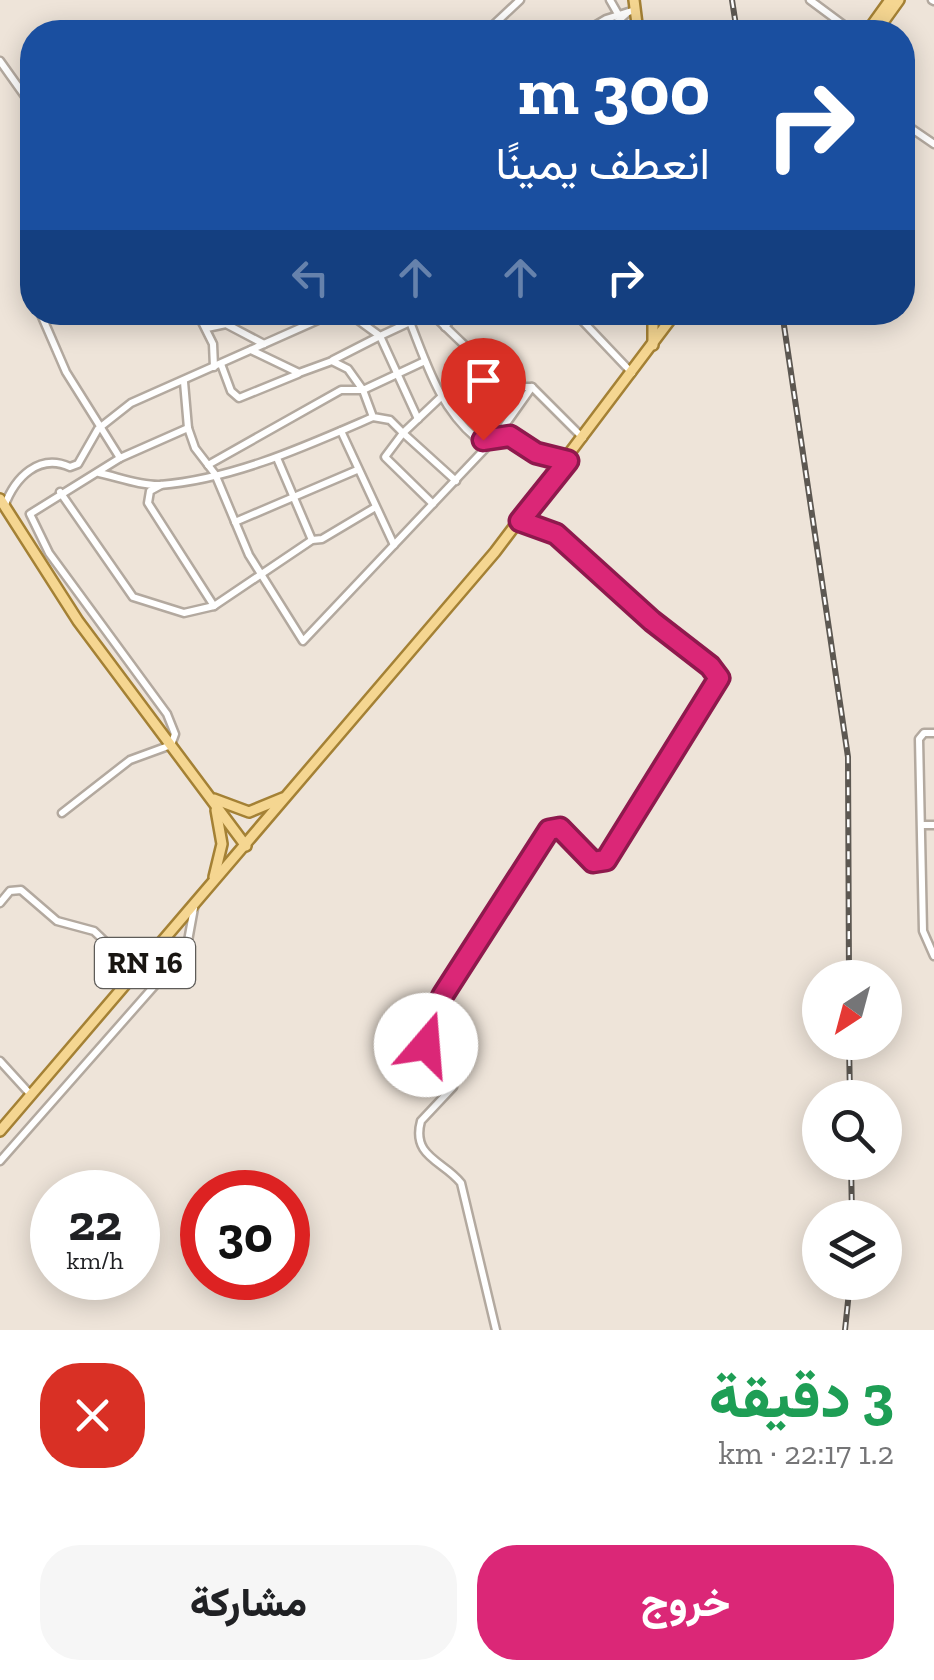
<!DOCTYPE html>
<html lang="ar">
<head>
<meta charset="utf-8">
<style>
	:root { --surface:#fff; --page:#f6f6f6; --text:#202124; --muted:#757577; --accent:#db2777 }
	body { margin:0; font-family:"Zilla Slab",Vazirmatn,serif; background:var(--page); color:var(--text); direction:rtl; height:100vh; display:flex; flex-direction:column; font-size:38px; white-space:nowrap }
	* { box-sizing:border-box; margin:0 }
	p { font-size:32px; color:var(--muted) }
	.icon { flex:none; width:55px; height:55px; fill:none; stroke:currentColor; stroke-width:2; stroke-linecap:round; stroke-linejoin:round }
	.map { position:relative; height:1330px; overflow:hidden; direction:ltr }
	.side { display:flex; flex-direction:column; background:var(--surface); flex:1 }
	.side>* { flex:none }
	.guide { position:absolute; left:20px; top:20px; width:895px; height:305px; border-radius:40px; box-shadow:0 5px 25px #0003; direction:rtl; background:#1a4fa0; color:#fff; overflow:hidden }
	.needle { width:65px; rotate:216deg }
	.tools { position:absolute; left:802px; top:960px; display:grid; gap:20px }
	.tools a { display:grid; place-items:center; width:100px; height:100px; border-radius:50%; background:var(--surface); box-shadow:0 5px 25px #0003; font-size:50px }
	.speed { position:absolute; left:30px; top:1170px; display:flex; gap:20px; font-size:50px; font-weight:700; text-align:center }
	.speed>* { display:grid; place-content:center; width:130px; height:130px; border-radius:50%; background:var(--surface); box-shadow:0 5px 25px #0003; line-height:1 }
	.speed small { font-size:25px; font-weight:400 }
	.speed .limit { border:15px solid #d22; background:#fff; color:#111 }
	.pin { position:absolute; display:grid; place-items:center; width:85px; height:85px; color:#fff; margin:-102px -42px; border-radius:50% 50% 50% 0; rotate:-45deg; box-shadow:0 0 10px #0007 }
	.pin .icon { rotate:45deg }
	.me { position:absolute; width:110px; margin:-55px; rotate:18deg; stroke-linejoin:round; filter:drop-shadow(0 0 8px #0008) }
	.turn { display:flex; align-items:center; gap:35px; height:210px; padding:0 40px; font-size:45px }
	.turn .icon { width:130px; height:130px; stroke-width:2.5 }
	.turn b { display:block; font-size:70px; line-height:85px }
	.lanes { display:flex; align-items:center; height:95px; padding:0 40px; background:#0003; justify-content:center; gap:50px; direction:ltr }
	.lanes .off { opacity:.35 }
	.round { display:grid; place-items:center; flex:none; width:105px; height:105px; border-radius:40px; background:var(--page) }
	.summary { display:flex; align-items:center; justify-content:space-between; height:170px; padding:0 40px }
	h1 { font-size:60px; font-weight:800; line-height:75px; color:#1e9e55 }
	.action { display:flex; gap:20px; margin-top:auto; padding:20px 40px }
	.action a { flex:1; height:115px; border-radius:40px; background:var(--accent); color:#fff; font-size:40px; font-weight:800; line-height:115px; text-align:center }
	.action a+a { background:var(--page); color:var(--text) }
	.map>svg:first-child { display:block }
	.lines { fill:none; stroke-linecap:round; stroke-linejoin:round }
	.street-casing { stroke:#b3a99f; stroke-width:11 }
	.primary-casing { stroke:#a48135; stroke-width:14 }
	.street { stroke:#fff; stroke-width:6 }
	.primary { stroke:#f5d691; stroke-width:9 }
	.rail-casing { stroke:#5d5852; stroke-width:6 }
	.rail { stroke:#fff; stroke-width:2.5; stroke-dasharray:8; stroke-linecap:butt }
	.route-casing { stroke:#8e194d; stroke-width:25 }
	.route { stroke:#db2777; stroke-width:18 }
	.labels { text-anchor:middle; stroke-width:8; stroke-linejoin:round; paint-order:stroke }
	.shield { fill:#fff; stroke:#5e5c59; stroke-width:2.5 }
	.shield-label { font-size:30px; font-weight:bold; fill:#191612 }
</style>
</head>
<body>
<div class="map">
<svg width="934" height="1330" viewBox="0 0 934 1330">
	<rect width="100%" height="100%" fill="#eee4d9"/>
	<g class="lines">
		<defs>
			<g id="street">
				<path d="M610 0 618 14"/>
				<path d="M810 0 853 32"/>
				<path d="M932 0 934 1"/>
				<path d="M234 32 245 27 256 32"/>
				<path d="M486 32 520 0"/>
				<path d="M584 32 606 19 635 10"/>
				<path d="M606 32 627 13"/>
				<path d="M0 61 32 106"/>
				<path d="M902 122 934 144"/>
				<path d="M32 294V295"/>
				<path d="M40 312 66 372 120 458"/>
				<path d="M197 312 213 344 214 367"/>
				<path d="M347 312 380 336 410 322"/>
				<path d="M419 312 410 322C427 365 440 408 476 438L509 436 536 453 566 461"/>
				<path d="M430 312 508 387H532L583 438"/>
				<path d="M574 312 632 373"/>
				<path d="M445 327 456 312"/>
				<path d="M207 328 226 324 264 344"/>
				<path d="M251 350 299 373 332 361 348 369 363 390 425 361"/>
				<path d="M333 360 380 336 418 419"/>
				<path d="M221 364 231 391 239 398 298 374"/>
				<path d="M184 382 188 428 195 448 215 474 249 555 303 641 498 435 532 387"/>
				<path d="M341 431 394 545"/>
				<path d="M277 458 312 540"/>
				<path d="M208 465 341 390H363L373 417 390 420 403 433 441 397"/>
				<path d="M99 473C118 477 141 486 160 485 234 479 306 446 373 417"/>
				<path d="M161 485 150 491 148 503 214 606"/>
				<path d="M60 492 133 597 184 613 214 606 312 540 322 539 374 508"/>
				<path d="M433 504 385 457 403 433 456 481"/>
				<path d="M4 507C15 477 39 453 70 467L78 464 98 429 131 403 336 312"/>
				<path d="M235 522 357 470"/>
				<path d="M934 733H924L919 739 923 931 934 956"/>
				<path d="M62 813 130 760 171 745 175 734 167 714 49 553 30 514 120 458 188 428"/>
				<path d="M922 825H934"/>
				<path d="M0 903 10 891 21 890 57 921 94 931 137 972"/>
				<path d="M0 1061 31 1095"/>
				<path d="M0 1161 171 967 188 941 194 908"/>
				<path d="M496 1330 461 1183C444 1161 411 1157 421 1121L453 1087C445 1070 427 1064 425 1043 423 1014 528 865 549 829L560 828 593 862 606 860 719 678 710 666 652 621 556 534 520 521"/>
			</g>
			<g id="primary">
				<path d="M634 0 638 32"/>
				<path d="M867 32 890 0"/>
				<path d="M876 32 899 0"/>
				<path d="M653 345V312"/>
				<path d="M0 499 78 621 246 846"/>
				<path d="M214 799 249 812 283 798"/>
				<path d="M214 877 222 844 216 810"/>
				<path d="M0 1131 495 552 676 312"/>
			</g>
		</defs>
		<use href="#street" class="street-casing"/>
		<use href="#primary" class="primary-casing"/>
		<use href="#street" class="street"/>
		<use href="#primary" class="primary"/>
		<defs>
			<g id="rail">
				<path d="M732 0 737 32"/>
				<path d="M782 312 848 757 849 978"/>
				<path d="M849 1042 850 1098"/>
				<path d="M851 1162 852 1218"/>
				<path d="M845 1330 850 1282"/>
			</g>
		</defs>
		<use href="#rail" class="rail-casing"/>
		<use href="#rail" class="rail"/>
	</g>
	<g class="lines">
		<defs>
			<path id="route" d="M426 1045 425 1032 443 995 549 830 560 828 593 862 606 860 719 678 710 666 652 621 556 534 520 521 568 461 536 453 510 436 483 440"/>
		</defs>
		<use href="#route" class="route-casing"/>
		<use href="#route" class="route"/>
	</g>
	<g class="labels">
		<rect class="shield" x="95" y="938" width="100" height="50" rx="8"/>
		<g class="shield-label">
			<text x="145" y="973">RN 16</text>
		</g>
	</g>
</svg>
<div class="tools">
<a><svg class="needle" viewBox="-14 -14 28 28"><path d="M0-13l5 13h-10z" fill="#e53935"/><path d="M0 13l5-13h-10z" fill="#757577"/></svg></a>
<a><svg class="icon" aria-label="search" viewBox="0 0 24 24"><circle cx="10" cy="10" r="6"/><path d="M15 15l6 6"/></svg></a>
<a><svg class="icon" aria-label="layers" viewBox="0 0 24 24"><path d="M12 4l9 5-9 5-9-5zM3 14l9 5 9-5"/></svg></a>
</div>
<div class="speed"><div>22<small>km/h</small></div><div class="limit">30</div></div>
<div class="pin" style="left:483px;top:440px;background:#d93025"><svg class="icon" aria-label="arrive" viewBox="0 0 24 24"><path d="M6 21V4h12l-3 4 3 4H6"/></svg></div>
<svg class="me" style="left:426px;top:1045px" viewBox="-20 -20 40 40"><circle r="19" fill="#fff"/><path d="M0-13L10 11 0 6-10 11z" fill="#db2777"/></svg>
<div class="guide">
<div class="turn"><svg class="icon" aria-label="right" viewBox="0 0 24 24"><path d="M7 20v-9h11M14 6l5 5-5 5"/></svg><div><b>300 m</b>انعطف يمينًا</div></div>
<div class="lanes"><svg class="icon off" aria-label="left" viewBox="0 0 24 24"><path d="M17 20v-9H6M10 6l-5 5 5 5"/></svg><svg class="icon off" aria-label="ahead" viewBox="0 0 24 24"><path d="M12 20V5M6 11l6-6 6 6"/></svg><svg class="icon off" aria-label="ahead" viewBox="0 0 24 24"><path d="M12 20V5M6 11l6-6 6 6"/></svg><svg class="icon" aria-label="right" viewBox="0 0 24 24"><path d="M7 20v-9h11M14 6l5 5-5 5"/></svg></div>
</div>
</div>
<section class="side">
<div class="summary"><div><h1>3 دقيقة</h1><p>1.2 km · 22:17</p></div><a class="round" style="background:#d93025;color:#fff"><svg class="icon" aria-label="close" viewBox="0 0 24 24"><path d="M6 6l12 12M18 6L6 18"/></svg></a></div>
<div class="action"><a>خروج</a><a>مشاركة</a></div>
</section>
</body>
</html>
